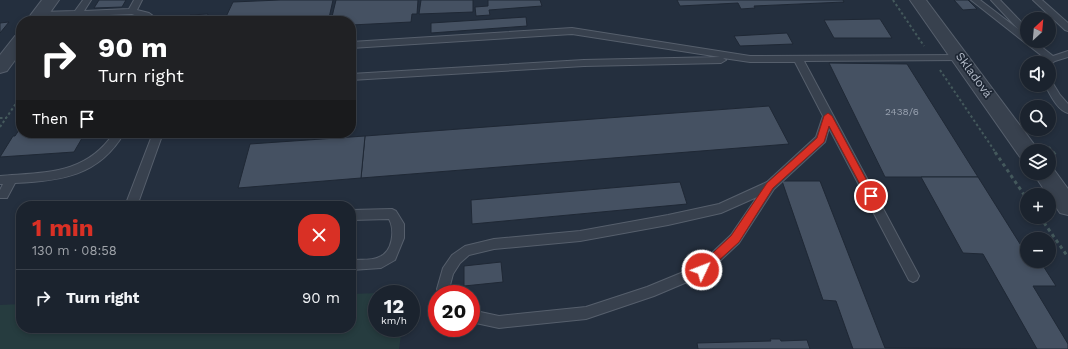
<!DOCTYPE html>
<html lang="en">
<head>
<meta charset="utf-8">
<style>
	:root { --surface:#1b232e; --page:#242b36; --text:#f1f3f6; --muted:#a0a4aa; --line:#39404a; --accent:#d93025 }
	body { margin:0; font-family:"Work Sans",sans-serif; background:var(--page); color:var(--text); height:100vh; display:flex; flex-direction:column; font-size:15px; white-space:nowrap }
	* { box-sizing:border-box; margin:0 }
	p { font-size:13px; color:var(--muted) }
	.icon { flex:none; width:22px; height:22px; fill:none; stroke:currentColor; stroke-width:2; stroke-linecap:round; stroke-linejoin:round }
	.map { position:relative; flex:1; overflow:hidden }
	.drawer { position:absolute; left:16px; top:201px; width:340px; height:132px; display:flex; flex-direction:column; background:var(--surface); border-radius:16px; box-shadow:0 2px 6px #0003,0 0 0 1px var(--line) }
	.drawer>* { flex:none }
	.hud { position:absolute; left:16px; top:16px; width:340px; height:122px; border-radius:16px; box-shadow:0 2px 6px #0003,0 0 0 1px var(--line); background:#202124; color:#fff; overflow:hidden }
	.needle { width:26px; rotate:26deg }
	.tools { position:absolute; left:1020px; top:12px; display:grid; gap:8px }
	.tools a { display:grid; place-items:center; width:36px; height:36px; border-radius:50%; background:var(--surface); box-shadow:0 2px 6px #0003,0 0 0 1px var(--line); font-size:20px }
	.speed { position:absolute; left:368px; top:285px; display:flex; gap:8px; font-size:20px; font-weight:700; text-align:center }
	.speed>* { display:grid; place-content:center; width:52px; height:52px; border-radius:50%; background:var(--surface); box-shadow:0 2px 6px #0003,0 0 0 1px var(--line); line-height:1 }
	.speed small { font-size:10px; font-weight:400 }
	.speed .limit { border:6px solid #d22; background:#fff; color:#111 }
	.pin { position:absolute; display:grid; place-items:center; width:34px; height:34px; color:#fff; margin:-17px; border:2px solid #fff; border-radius:50%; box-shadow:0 1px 4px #0007 }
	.me { position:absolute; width:44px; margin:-22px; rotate:47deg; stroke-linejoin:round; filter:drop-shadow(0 0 3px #0008) }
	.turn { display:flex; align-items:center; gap:14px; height:84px; padding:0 16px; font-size:18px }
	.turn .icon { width:52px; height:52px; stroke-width:2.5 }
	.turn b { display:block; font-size:28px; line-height:34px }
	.then { display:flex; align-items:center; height:38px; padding:0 16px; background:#0003; gap:8px; font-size:15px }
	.round { display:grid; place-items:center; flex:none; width:42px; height:42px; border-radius:16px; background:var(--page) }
	.headline { display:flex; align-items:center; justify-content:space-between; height:68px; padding:0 16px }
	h1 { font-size:24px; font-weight:700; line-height:30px; color:var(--accent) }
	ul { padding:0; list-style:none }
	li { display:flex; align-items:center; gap:12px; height:56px; padding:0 16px; border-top:1px solid var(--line) }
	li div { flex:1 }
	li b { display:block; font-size:15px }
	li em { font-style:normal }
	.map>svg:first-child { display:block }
	.green { fill:#263c3f }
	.building { fill:#455162; stroke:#1f2835 }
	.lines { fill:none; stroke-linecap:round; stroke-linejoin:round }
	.service-casing { stroke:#565f6c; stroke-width:2 }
	.minor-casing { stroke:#565f6c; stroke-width:2 }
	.path-far1 { stroke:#44595c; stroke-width:2; stroke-dasharray:2.5 2.5; stroke-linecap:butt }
	.path { stroke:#44595c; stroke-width:3; stroke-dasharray:3.5 3.5; stroke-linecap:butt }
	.service { fill:#38414e; fill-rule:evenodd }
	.minor { fill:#38414e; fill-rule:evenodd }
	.route { fill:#d93025; stroke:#8d1f18 }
	.labels { text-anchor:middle; stroke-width:3.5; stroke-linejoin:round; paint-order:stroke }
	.number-label { font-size:10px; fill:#98a1af }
	.street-label { font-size:12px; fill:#b4bcc9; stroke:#1d2633 }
</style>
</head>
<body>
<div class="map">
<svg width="1068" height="349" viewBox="0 0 1068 349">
	<rect width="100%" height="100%" fill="#242f3e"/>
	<path class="green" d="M407 292V294H377V328H402L399 349H0V305L21 304V328H351V294Z"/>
	<g class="building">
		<path d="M99 0H126L122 7 94 8Z"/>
		<path d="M280 0H333L329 18 224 21 233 2Z"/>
		<path d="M336 0H418L417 14H412L411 22 351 25V21H331Z"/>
		<path d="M421 0H473V12L419 14Z"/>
		<path d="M488 0H540L542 6 489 10 490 15 476 16 475 7 488 6Z"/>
		<path d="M677 0H843L844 2 754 6 755 8 741 9 738 3 680 6Z"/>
		<path d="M954 0H968L977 9 963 10Z"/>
		<path d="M208 14 206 20 210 21H187L190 15Z"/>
		<path d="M526 17 527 26 431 33V23Z"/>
		<path d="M880 19 892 38H834L824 20Z"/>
		<path d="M9 22 0 33V23Z"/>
		<path d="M787 33 793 44 740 46 734 36Z"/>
		<path d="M829 63 907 64 978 177H885Z"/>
		<path d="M769 106 789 144 361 178 365 136Z"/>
		<path d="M21 127V133H85L74 152 0 157 13 136H15Z"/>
		<path d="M365 136 361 178 238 188 250 144Z"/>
		<path d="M921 177H978L1027 255V261H1040L1056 286H1033L1068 344V349H853L836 301 823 300 782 181H820L885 348 1037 349 983 254 963 253Z"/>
		<path d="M680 182 687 204 472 224 471 200Z"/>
		<path d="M501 262 503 282 464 286V266Z"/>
		<path d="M770 339H780L781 341 807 340 810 349H698L697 343 771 341Z"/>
	</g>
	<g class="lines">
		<defs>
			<g id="service">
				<path d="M83 0H91L84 11 129 9 134 0H142L137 10 149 13 160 21H150L132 14 40 18 36 15 40 12 75 11Z"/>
				<path d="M971 0H980L1018 29 991 0H1000L1027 28V41H1034L1053 56 1068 51V57L1055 61 1049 65V63H1042L1046 59Z"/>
				<path d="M1033 0H1042L1068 23V31L1065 30Z"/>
				<path d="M572 28 750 56 964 55 966 57 961 60 804 61 917 272 919 276 917 280 913 282 909 280 829 128 825 142 774 189 739 243 706 274 654 296 586 319 499 328 471 322V310L499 316 586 307 647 287 698 266 731 235 757 197 721 213 668 225 580 241 494 249 469 255 460 263 453 274 449 289 451 294H439L437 289 443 268 452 255 465 246 494 239 580 231 668 215 719 204 767 182 816 137 823 116 795 62H750L723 58 726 60 721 63 584 66 351 80V74L584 60 720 57 572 34 351 48V42Z"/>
				<path d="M1049 81 1052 82 1060 95 1068 104V113C1057 110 1050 94 1045 85H1049Z"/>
				<path d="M114 133H124C99 176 61 181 15 183L7 198H0V190L3 184H0V176C46 172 85 175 114 133Z"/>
				<path d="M153 133H163L137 206H125Z"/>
				<path d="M392 209 396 211 404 224V238L395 260 381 268 351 270V260C359 259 372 261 379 257 393 252 395 230 389 219L351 220V210Z"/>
			</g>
			<g id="minor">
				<path d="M42 0H59L44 21H26Z"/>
				<path d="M910 0H926L1039 151H1027V159L1020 157Z"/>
				<path d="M21 35V52L7 71 0 73V55L15 36Z"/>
				<path d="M1049 166 1052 167 1068 189V215L1060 213 1033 173H1049Z"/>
			</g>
		</defs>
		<use href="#service" class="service-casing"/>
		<use href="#minor" class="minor-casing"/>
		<g class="path-far1">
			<path d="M893 0 924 46"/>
			<path d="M940 70 996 153"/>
			<path d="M0 118H6"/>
			<path d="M0 127 21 96"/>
			<path d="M1049 147 1054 153"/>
		</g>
		<g class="path">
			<path d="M995 152 1027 199"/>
			<path d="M1053 152 1057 157"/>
			<path d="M1040 217 1068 257"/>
		</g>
		<use href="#service" class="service"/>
		<use href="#minor" class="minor"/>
	</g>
	<path class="route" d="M828 113 832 116 874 194V199H868L829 126 824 142 773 188 739 242 705 273H698L697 270 698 267 731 236 767 183 817 138 824 116Z"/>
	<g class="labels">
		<g class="number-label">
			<text x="902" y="115">2438/6</text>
		</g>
		<g class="street-label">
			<text transform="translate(974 75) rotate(54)" y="4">Skladová</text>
		</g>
	</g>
</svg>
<div class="tools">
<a><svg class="needle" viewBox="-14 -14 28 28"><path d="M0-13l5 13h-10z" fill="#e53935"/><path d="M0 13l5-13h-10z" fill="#a0a4aa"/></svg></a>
<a><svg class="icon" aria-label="sound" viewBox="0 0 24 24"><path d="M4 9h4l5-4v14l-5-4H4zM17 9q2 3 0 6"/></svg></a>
<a><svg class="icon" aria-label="search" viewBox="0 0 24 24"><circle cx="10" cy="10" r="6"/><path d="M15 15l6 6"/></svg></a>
<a><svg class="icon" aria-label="layers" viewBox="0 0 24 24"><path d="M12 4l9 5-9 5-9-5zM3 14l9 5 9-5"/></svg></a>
<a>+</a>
<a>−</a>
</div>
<div class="speed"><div>12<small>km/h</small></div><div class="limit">20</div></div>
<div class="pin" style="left:871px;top:196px;background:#d93025"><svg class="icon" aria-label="arrive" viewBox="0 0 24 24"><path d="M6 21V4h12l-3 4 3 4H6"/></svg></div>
<svg class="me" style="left:702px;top:270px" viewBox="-20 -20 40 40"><circle r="17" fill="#d93025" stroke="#fff" stroke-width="3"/><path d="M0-11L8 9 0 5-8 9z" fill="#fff"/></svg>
<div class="hud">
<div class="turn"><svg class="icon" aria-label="right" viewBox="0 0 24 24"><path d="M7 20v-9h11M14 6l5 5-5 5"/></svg><div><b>90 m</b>Turn right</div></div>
<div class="then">Then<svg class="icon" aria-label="arrive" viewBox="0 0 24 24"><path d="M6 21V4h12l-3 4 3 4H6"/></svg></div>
</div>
<section class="drawer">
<div class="headline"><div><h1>1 min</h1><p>130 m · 08:58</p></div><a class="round" style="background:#d93025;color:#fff"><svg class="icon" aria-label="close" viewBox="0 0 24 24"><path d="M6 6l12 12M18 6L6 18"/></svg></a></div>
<ul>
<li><svg class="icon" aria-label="right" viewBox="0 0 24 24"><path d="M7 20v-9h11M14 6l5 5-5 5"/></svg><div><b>Turn right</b></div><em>90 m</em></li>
</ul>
</section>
</div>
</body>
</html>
